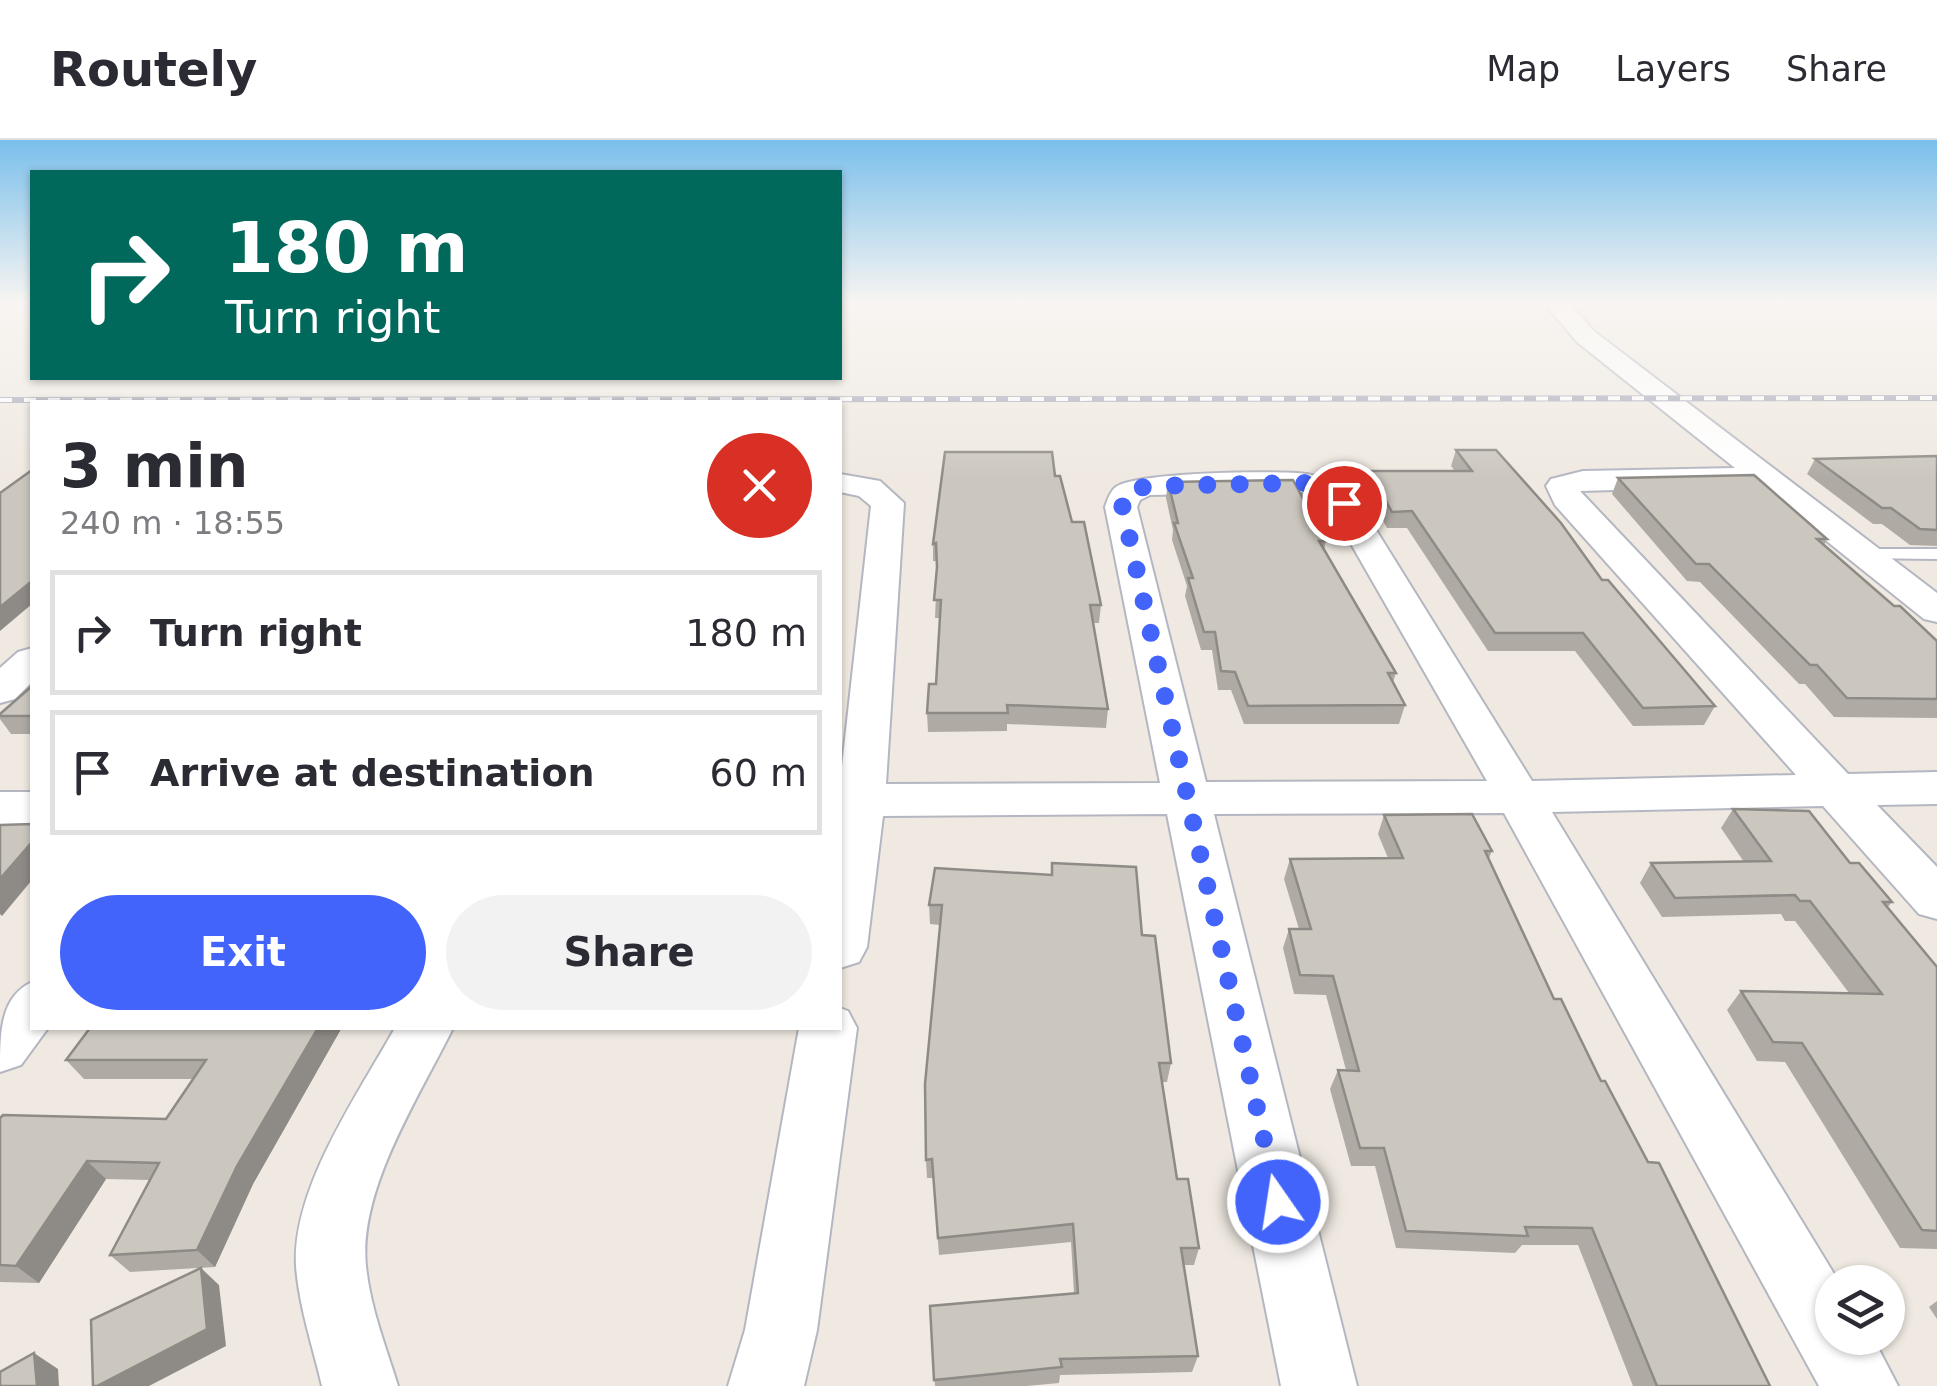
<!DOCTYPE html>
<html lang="en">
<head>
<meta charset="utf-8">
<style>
	:root { --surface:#fff; --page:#f2f2f3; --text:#2b2b33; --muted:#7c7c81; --line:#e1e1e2; --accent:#4264fb }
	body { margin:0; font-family:"DejaVu Sans",sans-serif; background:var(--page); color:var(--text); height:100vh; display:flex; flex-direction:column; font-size:38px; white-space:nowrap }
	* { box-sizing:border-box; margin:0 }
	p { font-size:32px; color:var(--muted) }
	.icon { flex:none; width:55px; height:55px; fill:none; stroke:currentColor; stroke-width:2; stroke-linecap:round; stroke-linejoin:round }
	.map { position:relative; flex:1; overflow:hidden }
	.side { position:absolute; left:30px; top:260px; width:812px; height:630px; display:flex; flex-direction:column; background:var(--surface); border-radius:0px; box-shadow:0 2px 8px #0004 }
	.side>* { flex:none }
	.guide { position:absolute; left:30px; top:30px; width:812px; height:210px; border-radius:0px; box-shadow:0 2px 8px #0004; background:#00695c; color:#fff; overflow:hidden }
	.buttons { position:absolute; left:1815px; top:1125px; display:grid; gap:20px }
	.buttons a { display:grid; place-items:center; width:90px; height:90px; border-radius:50%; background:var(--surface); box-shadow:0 2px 8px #0004; font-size:50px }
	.pin { position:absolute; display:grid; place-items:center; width:85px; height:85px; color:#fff; margin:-42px; border:5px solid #fff; border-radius:50%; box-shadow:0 2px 10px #0007 }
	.me { position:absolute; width:110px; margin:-55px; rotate:347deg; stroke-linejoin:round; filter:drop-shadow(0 0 8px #0008) }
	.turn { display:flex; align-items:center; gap:35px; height:210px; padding:0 30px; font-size:45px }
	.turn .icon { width:130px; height:130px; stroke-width:2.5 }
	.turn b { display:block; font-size:70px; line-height:85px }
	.round { display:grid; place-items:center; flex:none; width:105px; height:105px; border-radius:52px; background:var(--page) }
	.summary { display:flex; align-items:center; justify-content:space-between; height:170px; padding:0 30px }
	h1 { font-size:60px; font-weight:600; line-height:75px }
	.button { display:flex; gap:20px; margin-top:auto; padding:20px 30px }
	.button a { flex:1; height:115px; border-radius:60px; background:var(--accent); color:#fff; font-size:40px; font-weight:600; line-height:115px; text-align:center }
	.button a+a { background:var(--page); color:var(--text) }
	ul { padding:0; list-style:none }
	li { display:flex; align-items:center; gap:30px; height:125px; margin:0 20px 15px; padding:0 10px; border:5px solid var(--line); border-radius:0px }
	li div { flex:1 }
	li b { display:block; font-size:38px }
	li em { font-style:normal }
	header { display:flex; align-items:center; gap:60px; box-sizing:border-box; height:140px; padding:0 50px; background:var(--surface); border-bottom:2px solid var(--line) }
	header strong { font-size:48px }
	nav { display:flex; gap:55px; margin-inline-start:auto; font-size:35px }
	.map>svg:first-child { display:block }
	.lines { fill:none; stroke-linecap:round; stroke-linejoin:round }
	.lane-casing { stroke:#b4b7c1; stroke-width:4 }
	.street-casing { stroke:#b4b7c1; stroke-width:4 }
	.lane { fill:#fff; fill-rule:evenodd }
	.street { fill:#fff; fill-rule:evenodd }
	.rail-casing { stroke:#a3a6b8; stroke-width:6 }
	.rail { stroke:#fff; stroke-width:4; stroke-dasharray:12; stroke-linecap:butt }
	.wall { fill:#afaba4 }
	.shaded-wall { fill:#8e8b86 }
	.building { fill:#cbc7bf; stroke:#8e8b86; stroke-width:2.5 }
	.route { stroke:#4264fb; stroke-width:18; stroke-dasharray:0 32.4 }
</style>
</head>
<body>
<header>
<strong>Routely</strong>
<nav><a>Map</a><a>Layers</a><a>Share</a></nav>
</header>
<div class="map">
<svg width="1937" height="1246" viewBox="0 0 1937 1246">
	<rect width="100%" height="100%" fill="#efe9e1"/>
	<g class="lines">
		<defs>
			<path id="lane" d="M1862 409H1937V419L1856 418 1853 414Z"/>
			<g id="street">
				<path d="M1544 163H1568L1595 192 1937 453V482L1924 479 1758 346 1580 351 1848 634 1937 632V664L1877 665 1937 727V779L1919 774 1823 666 1552 672 1839 1142H1832V1198H1873L1898 1246H1819L1504 673 1214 674 1357 1246H1281L1167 674 883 676 867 807 859 822 840 828V644L871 366 859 356 840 352V334L880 341 904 363 886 644 1160 643 1105 367C1107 361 1110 351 1116 347 1135 332 1279 330 1307 334 1325 337 1341 345 1355 356L1532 641 1796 635 1555 365 1546 346 1551 339 1583 331 1735 328 1577 202ZM1302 352 1331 369 1487 641 1206 642 1137 367 1140 360 1150 355Z"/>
				<path d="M32 508V542L15 559 0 563V528L18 512Z"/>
				<rect x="0" y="652" width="32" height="32"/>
				<path d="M32 842V888H48L21 925 0 932C0 892 0 857 32 842Z"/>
				<path d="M840 868 848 871 857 888 817 1190 804 1246H728L745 1190 799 888H840Z"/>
				<path d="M395 888H453C420 955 358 1050 366 1126 370 1167 386 1207 398 1246H322C313 1207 299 1167 296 1126 292 1048 358 954 395 888Z"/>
			</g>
		</defs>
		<use href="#lane" class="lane-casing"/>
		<use href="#street" class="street-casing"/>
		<use href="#lane" class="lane"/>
		<use href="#street" class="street"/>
		<defs>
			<path id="rail" d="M0 260 1937 258"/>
		</defs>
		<use href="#rail" class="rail-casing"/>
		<use href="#rail" class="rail"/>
	</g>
	<g class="wall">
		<path d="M1456 310 1602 440 1715 566 1704 585 1633 586 1575 511H1488L1407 388H1387L1365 348 1369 331H1455L1451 326Z"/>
		<path d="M1937 316V406L1910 405 1882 384H1873L1807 334 1815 319Z"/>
		<path d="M1055 336 1101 465 1099 483H1093L1108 569 1106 588 1007 584V591L928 592 927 573 936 544 940 478H935L937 430 936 421H933V404Z"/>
		<path d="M1618 338 1827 399 1824 405 1894 466 1937 501V578L1834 577 1805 544H1799L1700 442 1687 441 1612 354Z"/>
		<path d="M1168 342 1326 401 1324 410 1396 533 1393 542 1405 565 1399 584H1244L1231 550H1218L1212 510H1201L1185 456 1187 446 1172 400 1173 390 1166 358Z"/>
		<path d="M32 546V594H11L0 579V574Z"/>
		<path d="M1733 669 1850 723 1892 762 1887 768 1937 827V1109L1900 1108 1785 922 1757 921 1727 870 1741 851 1849 853 1795 781H1785L1781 774 1662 777 1640 743 1651 723 1744 722 1721 688Z"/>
		<path d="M1384 675 1492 711 1489 718 1554 859 1770 1246H1633L1578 1105H1522L1515 1113 1396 1108 1375 1026H1351L1330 949 1338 930H1346L1326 855 1294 854 1283 808 1289 789H1299L1284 739 1290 719 1388 718 1378 694Z"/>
		<path d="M1052 723 1142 795 1171 923 1167 942H1162L1177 1039 1199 1108 1194 1125H1184L1198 1216 1192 1232 1060 1235 1059 1243 1027 1246H935L930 1166 1074 1153 1071 1102 939 1115 933 1038H927L926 1020 940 785 930 784 929 765 1051 735Z"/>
		<path d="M90 888 341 889 253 1044 215 1127 130 1132 110 1115 149 1040 106 1039 39 1143 0 1142V978L166 979 193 939H84L66 920Z"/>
		<path d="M1937 1161V1179L1929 1167Z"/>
	</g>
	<g class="shaded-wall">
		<path d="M32 441V464L0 491V467Z"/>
		<path d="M32 702V740L2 776 0 774V739Z"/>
		<path d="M318 888 341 889 253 1044 215 1127 197 1110 237 1026Z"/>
		<path d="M87 1021 106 1039 39 1143 16 1126Z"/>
		<path d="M201 1128 219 1145 226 1206 149 1246H97Z"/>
		<path d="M34 1213 58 1229 59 1246H37Z"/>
	</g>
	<g class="building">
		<path d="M1456 310H1496L1561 383 1602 440H1608L1715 566 1643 568 1583 493H1495L1412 371 1392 372 1369 331H1472Z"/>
		<path d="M945 312H1052L1055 336H1060L1072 382H1084L1101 465H1090L1108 569 1007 565 1008 573H927L929 544H936L941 460H934L937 427 936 403 933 404Z"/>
		<path d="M1937 316V390L1920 389 1891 368H1882L1815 319Z"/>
		<path d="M32 330V441L0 467V353Z"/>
		<path d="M1754 335 1827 399H1817L1894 466H1900L1937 501V559L1847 558 1817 525H1810L1709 424H1696L1618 338Z"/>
		<path d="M1293 340 1326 401H1319L1396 533H1388L1405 565 1248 566 1235 532 1221 531 1215 492H1204L1188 438H1193L1174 383H1178L1168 342Z"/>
		<path d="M32 546V576H0V574Z"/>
		<path d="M1733 669 1809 671 1850 723H1859L1892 762H1883L1937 827V1091L1922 1090 1802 903 1773 902 1741 851 1882 854 1810 761H1800L1795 755 1675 758 1651 723 1771 721Z"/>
		<path d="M1472 674 1492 711H1485L1554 859H1561L1601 941H1605L1648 1022 1659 1023 1770 1246H1657L1592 1088 1525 1087 1528 1096 1406 1091 1384 1008H1360L1338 930 1359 931 1333 836 1300 835 1289 789H1311L1290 719 1403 718 1384 675Z"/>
		<path d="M32 684V702L0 739V685Z"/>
		<path d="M1052 723 1136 727 1142 795 1155 796 1171 923H1159L1177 1039H1188L1199 1108H1181L1198 1216 1060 1219 1062 1227 934 1240 930 1166 1078 1153 1073 1084 938 1098 932 1019 926 1020 925 944 942 765H929L935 728 1052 735Z"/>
		<path d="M90 888H318L237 1026 197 1110 110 1115 159 1023 87 1021 16 1126 0 1125V978L3 975 166 979 206 920H66Z"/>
		<path d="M201 1128 207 1189 97 1246H93L91 1180Z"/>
		<path d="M34 1213 37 1246H0V1232Z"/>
	</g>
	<linearGradient id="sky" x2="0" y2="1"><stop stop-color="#7abfeb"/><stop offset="0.48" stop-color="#f8f5f2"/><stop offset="1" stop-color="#f8f5f2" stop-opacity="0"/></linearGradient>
	<rect width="1937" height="338" fill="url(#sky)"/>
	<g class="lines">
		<path class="route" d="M1278 1062 1121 360 1126 354 1146 346 1305 343 1329 350 1344 363"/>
	</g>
</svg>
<div class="buttons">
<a><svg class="icon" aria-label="layers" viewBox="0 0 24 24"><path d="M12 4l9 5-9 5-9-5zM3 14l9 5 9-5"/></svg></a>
</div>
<div class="pin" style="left:1344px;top:363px;background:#d93025"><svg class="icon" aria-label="arrive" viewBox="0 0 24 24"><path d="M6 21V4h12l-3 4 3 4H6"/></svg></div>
<svg class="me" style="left:1278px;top:1062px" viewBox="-20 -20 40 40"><circle r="17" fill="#4264fb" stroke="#fff" stroke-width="3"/><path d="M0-11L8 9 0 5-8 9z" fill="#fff"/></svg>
<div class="guide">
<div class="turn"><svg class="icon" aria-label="right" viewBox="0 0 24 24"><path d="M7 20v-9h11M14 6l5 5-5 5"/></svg><div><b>180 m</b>Turn right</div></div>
</div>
<section class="side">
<div class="summary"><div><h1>3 min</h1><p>240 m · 18:55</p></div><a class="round" style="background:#d93025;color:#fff"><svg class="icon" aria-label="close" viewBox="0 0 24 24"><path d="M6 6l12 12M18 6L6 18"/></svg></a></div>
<ul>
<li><svg class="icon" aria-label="right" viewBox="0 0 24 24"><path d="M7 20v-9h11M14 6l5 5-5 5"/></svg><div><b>Turn right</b></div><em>180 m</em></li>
<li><svg class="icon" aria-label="arrive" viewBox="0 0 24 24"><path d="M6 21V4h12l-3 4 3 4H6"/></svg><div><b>Arrive at destination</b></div><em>60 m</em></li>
</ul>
<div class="button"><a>Exit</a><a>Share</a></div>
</section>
</div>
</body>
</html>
